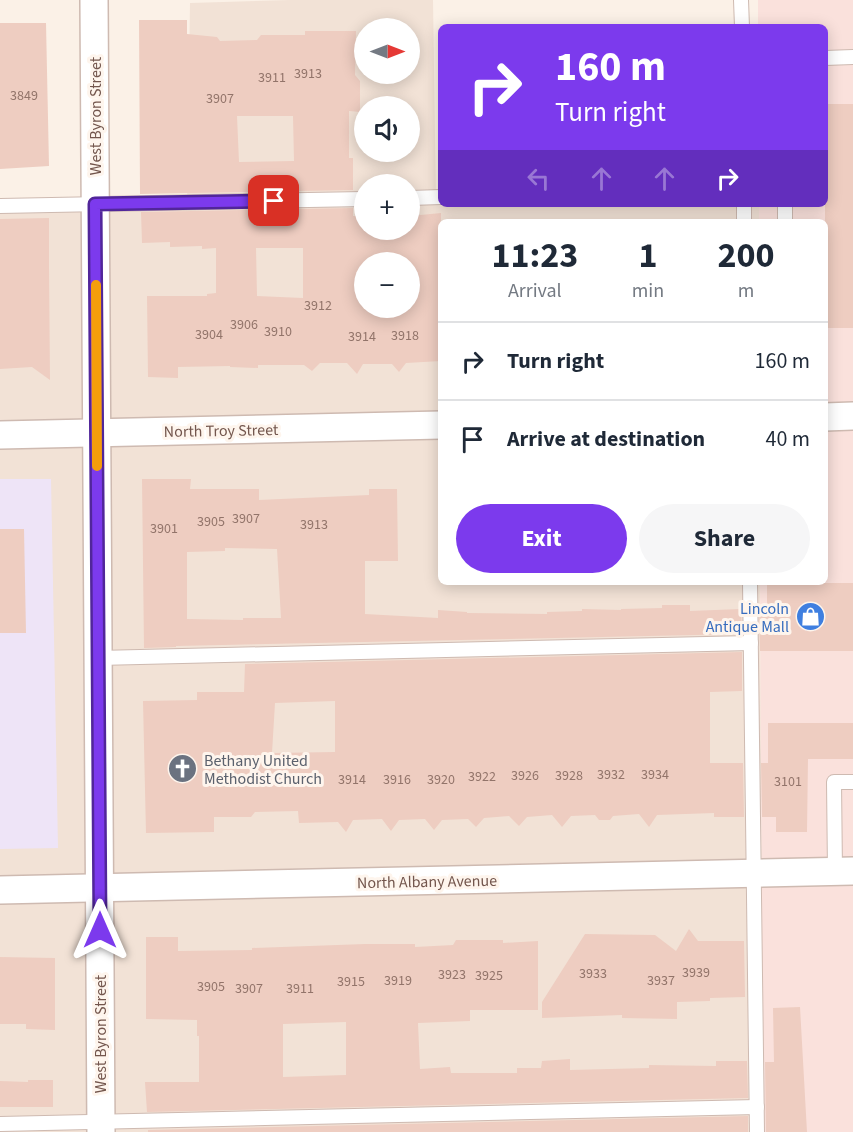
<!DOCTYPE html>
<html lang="en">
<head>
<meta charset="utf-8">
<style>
	:root { --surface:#fff; --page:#f6f6f7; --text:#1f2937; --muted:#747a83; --line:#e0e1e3; --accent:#7c3aed }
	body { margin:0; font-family:"Source Sans 3",sans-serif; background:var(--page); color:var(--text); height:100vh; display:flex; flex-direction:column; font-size:22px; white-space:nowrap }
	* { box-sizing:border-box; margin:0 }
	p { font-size:20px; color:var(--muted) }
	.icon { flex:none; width:33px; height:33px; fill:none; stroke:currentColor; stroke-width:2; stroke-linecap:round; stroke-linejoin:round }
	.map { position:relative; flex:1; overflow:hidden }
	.side { position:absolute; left:438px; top:219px; width:390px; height:366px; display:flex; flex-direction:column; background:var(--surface); border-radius:9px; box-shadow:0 3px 15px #0003 }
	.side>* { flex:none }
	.top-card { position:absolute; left:438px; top:24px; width:390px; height:183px; border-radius:9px; box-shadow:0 3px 15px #0003; background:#7c3aed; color:#fff; overflow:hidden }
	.needle { width:39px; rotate:90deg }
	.tools { position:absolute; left:354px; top:18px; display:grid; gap:12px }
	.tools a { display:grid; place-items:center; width:66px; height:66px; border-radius:50%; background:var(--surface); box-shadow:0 3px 15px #0003; font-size:30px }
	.pin { position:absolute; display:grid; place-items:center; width:51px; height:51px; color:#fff; margin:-26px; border-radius:12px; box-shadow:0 3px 9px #0006 }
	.me { position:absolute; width:66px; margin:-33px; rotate:0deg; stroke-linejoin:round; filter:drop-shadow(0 0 4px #0008) }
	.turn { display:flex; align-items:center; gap:21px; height:126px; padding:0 18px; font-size:27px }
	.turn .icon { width:78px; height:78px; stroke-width:2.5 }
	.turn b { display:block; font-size:42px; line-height:51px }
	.lanes { display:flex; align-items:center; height:57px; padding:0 18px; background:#0003; justify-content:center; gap:30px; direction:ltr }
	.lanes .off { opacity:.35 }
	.eta { display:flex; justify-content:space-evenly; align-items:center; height:102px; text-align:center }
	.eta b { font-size:36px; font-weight:700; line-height:42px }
	.cta { display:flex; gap:12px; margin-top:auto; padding:12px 18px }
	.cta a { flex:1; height:69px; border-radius:36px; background:var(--accent); color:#fff; font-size:24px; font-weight:700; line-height:69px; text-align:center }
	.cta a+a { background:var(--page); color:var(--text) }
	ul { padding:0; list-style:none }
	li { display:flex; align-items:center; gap:18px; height:78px; padding:0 18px; border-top:2px solid var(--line) }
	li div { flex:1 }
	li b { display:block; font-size:22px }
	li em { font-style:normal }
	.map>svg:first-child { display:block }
	.residential { fill:#f2e2d6; fill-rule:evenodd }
	.commercial { fill:#fae1dc }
	.education { fill:#eee4f7 }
	.building { fill:#eecdc1; fill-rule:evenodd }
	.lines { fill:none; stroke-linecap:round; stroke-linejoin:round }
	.service-casing { stroke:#cebab1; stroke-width:16 }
	.minor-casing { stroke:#cebab1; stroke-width:30 }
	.service { stroke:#fff; stroke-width:14 }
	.minor { stroke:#fff; stroke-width:27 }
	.route-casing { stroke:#51269a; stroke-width:15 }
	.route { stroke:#7c3aed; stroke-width:10 }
	.slow { stroke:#f59e0b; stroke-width:10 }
	.labels { text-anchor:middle; stroke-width:6; stroke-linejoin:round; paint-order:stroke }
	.number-label { font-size:14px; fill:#92746a }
	.street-label { font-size:16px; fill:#73564d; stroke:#fef5ed }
	.shop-label { font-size:16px; fill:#366cbe; stroke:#fef5ed; text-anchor:end }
	.worship-label { font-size:16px; fill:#5b616d; stroke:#fef5ed; text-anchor:start }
</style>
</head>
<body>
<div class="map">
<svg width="853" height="1132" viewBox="0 0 853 1132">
	<rect width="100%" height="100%" fill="#fbf1e7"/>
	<path class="residential" d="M290 0H433L436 203 759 204V222H441V582H760L763 1132H0V211L187 207 190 3ZM364 28H410V74H364ZM364 106H410V152H364ZM364 184H410V230H364ZM364 262H410V308H364Z"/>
	<path class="commercial" d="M758 0H853V1132H763L760 582H825V222H759V204H825V27H758Z"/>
	<path class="education" d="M0 479H51L58 848 0 849Z"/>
	<g class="building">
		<path d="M139 20H187V34L217 37 220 41 257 40 261 35H305V31H356L355 75 360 81V112L349 111V158H353V190L140 194ZM237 116H293L294 161 239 162Z"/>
		<path d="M0 23H46L49 166 0 169Z"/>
		<rect x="825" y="104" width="28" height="224"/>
		<path d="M353 208V216H364V230H410V216L441 213V361L406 363 399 372 392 364H363L357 374 347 363H320L312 371 304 365H258V368L230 367V366L178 367V378L148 377 147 296H207V294L216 293V248L202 249V246L170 247V242L142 243 141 212ZM256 248H303V298L257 296ZM364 262H410V308H364Z"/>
		<path d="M49 218V267L50 380 32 367 0 369V219Z"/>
		<path d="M142 479H191L190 489H259V500L369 495V489H397L398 561H365V614L438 618V610L467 612V613L547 614V612L582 611V609L621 610V609L662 608V605H690V611L741 609 742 634 176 646V647L144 648ZM225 548 277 549 281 618H243V620L187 619V552L225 551Z"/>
		<path d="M0 529H24L26 633H0Z"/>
		<path d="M767 583H853V651H760L759 608H767Z"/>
		<path d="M742 652V691L710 692V763H743L744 817H714V813L657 815 649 827 639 814 613 816 610 820H599L595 815 571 816 562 827 552 815 527 817 519 826 509 816 484 818 476 827 468 819 442 820 434 830 425 819 399 820 391 831 382 819 353 820 346 832 338 822 299 823 298 811 255 812 251 817H214V832L146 833 143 701 197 700V692H244L245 664ZM335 701V752L272 753 275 703Z"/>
		<path d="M768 723H853V759H808L807 832H776V817H762L761 763H768Z"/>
		<path d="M689 929 698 941H744L745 997 710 998V1001L677 1002V1019L622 1018V1015L542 1018V1002L585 934 655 935 676 951Z"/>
		<path d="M146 937H178V951L252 950V948L365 944H415V947L453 945 456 940H503V943L538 941V1010H470V1021L418 1023 420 1069 450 1067 451 1073H517V1068H541L542 1061 570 1059V1070L649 1068V1065L716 1066V1061H747L748 1098 147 1112 145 1082H199V1036H197V1020L146 1019ZM346 1022V1075L283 1077V1024Z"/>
		<path d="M0 957 55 958V1030L26 1029V1024H0Z"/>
		<path d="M800 1007 807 1132H766L765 1062H774L773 1008Z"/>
		<path d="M28 1080H53V1107H0V1081L28 1082Z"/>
		<path d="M748 1116V1132H148V1130Z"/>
	</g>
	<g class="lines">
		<defs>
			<g id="service">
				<path d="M741 0 742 27"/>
				<path d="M825 58 853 57"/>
				<path d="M410 198 441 197"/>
				<path d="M744 204V222"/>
				<path d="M0 206 364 199"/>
				<path d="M785 222V204"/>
				<path d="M750 582 757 1132"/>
				<path d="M98 658 751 643"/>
				<path d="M835 872 834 782H853"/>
				<path d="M0 1124 757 1107"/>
			</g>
			<g id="minor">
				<path d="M94 0 101 1132"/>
				<path d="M825 417 853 416"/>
				<path d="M0 435 441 425"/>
				<path d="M0 890 853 871"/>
			</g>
		</defs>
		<use href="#service" class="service-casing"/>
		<use href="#minor" class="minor-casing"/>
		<use href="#service" class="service"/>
		<use href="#minor" class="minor"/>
	</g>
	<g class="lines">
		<defs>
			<path id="route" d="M100 930 95 204 274 201"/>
		</defs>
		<use href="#route" class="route-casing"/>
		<use href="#route" class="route"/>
		<path class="slow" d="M96 285 97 466"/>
	</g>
	<defs>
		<symbol id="shop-disc" viewBox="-11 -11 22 22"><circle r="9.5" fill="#3f7fe0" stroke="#fef5ed"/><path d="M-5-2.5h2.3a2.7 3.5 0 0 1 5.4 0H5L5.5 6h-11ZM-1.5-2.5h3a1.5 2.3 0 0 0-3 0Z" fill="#fff"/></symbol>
		<symbol id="church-disc" viewBox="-11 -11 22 22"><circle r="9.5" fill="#6b7280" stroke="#fef5ed"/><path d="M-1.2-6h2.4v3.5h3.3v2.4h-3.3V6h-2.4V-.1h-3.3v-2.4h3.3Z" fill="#fff"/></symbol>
	</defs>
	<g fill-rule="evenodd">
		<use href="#shop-disc" x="794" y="600" width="33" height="33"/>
		<use href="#church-disc" x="166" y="752" width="33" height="33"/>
	</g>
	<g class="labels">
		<g class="number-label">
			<text x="308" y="78">3913</text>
			<text x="272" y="82">3911</text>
			<text x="24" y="100">3849</text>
			<text x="220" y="103">3907</text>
			<text x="318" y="310">3912</text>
			<text x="244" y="329">3906</text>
			<text x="278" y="336">3910</text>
			<text x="209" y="339">3904</text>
			<text x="405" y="340">3918</text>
			<text x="362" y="341">3914</text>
			<text x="246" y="523">3907</text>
			<text x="211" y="526">3905</text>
			<text x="314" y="529">3913</text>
			<text x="164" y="533">3901</text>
			<text x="611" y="779">3932</text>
			<text x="655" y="779">3934</text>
			<text x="525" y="780">3926</text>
			<text x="569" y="780">3928</text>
			<text x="482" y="781">3922</text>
			<text x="352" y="784">3914</text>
			<text x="397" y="784">3916</text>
			<text x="441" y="784">3920</text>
			<text x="788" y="786">3101</text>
			<text x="696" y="977">3939</text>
			<text x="593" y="978">3933</text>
			<text x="452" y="979">3923</text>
			<text x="489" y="980">3925</text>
			<text x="398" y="985">3919</text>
			<text x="661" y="985">3937</text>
			<text x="351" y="986">3915</text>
			<text x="211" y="991">3905</text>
			<text x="249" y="993">3907</text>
			<text x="300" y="993">3911</text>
		</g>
		<g class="street-label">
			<text transform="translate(95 116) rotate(-90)" y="6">West Byron Street</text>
			<text transform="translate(221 430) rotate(-1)" y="6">North Troy Street</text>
			<text transform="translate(427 881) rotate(-1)" y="6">North Albany Avenue</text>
			<text transform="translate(100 1034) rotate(-90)" y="6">West Byron Street</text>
		</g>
		<g class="shop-label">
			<text x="789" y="614">Lincoln<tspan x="789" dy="18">Antique Mall</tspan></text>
		</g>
		<g class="worship-label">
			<text x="204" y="766">Bethany United<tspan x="204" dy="18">Methodist Church</tspan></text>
		</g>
	</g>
</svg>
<div class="tools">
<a><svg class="needle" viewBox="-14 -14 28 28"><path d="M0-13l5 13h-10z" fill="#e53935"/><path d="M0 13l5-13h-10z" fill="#747a83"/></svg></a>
<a><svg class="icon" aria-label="sound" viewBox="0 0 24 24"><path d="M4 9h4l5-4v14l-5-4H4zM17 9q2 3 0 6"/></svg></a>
<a>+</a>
<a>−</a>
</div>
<div class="pin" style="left:274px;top:201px;background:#d93025"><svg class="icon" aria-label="arrive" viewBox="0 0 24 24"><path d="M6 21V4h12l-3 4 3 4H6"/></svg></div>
<svg class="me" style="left:100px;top:930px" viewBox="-20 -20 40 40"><path d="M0-17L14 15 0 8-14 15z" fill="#7c3aed" stroke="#fff" stroke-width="4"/></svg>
<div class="top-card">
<div class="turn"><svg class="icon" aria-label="right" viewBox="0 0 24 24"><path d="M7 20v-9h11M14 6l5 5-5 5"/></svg><div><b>160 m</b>Turn right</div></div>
<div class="lanes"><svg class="icon off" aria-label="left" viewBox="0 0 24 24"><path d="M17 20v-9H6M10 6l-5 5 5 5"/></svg><svg class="icon off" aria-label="ahead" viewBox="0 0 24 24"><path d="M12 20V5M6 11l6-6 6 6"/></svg><svg class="icon off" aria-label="ahead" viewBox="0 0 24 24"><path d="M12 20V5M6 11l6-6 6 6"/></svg><svg class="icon" aria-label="right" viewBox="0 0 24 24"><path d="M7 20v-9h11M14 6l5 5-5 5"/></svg></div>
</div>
<section class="side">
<div class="eta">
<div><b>11:23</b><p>Arrival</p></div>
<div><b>1</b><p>min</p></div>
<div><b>200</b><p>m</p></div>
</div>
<ul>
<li><svg class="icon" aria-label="right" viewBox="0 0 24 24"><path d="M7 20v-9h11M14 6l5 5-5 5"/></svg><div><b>Turn right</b></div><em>160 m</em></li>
<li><svg class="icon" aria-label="arrive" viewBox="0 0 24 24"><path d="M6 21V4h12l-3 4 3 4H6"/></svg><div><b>Arrive at destination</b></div><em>40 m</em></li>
</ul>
<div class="cta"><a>Exit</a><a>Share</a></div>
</section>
</div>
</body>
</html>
